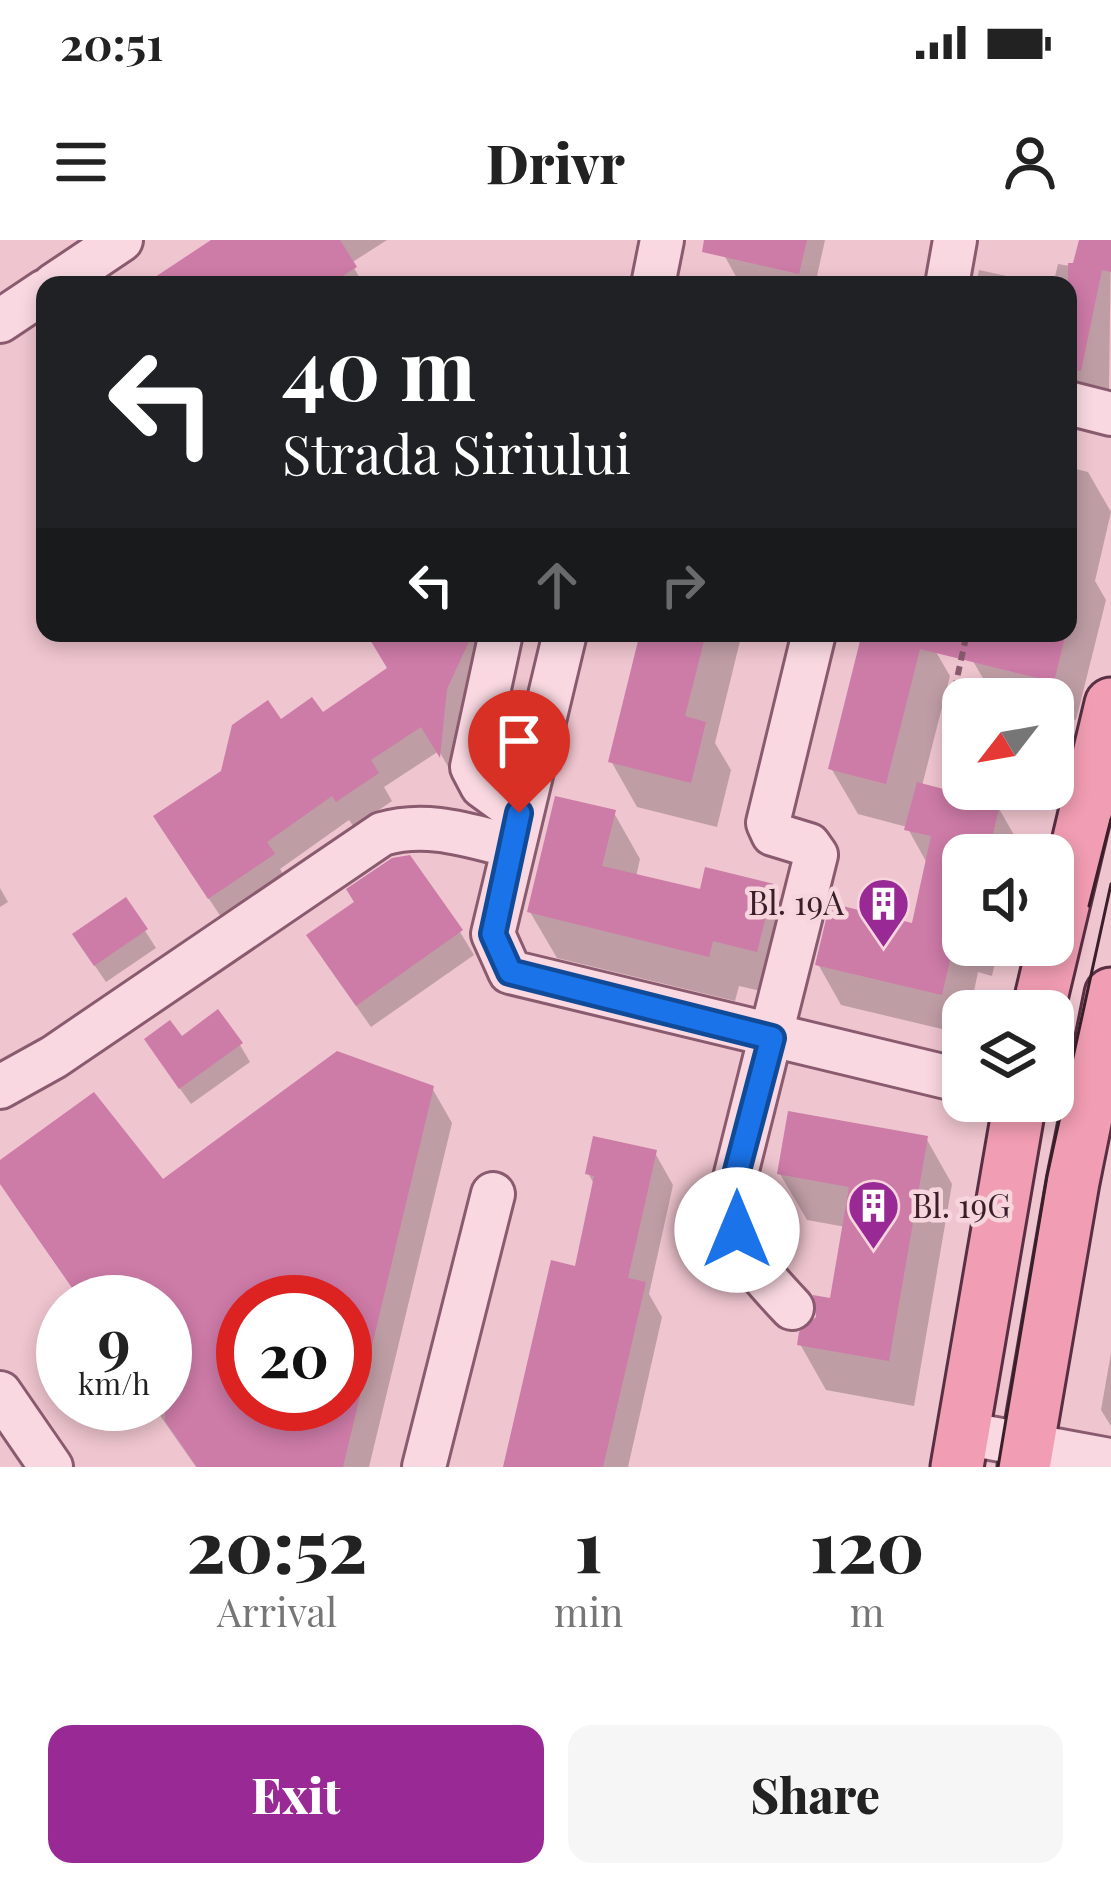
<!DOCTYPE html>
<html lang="en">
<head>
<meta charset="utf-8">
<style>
	:root { --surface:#fff; --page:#f6f6f6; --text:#222; --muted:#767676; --accent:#992a95 }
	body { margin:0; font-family:"Playfair Display",serif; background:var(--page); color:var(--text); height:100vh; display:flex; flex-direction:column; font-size:45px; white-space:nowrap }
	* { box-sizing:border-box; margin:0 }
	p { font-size:39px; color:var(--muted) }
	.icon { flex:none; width:66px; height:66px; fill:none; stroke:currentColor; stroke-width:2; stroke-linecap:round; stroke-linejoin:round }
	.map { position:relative; height:1227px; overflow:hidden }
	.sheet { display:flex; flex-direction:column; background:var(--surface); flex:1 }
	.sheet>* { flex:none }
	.top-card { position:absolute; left:36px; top:36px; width:1041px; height:366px; border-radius:24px; box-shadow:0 6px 18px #0003; background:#202124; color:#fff; overflow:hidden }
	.needle { width:78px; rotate:239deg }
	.fabs { position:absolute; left:942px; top:438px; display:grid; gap:24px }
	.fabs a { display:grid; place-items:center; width:132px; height:132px; border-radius:24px; background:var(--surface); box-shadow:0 6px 18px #0003; font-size:60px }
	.speed { position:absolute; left:36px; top:1035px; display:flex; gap:24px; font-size:60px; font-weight:700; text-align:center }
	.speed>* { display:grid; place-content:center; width:156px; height:156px; border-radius:50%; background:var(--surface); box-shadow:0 6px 18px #0003; line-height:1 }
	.speed small { font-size:30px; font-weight:400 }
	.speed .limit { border:18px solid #d22; background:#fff; color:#111 }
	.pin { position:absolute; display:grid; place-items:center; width:102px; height:102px; color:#fff; margin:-123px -51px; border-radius:50% 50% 50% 0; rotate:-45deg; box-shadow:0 0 12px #0007 }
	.pin .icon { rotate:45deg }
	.me { position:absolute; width:132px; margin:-66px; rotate:0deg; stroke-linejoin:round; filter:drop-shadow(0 0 9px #0008) }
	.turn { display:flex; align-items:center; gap:42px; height:252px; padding:0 48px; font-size:54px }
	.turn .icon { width:156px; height:156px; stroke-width:2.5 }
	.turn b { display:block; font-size:84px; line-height:102px }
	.lanes { display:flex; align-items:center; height:114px; padding:0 48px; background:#0003; justify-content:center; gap:60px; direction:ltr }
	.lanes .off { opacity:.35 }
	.eta { display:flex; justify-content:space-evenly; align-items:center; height:204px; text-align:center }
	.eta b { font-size:72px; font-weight:800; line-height:84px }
	.primary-button { display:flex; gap:24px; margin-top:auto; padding:24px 48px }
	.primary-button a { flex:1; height:138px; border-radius:24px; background:var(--accent); color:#fff; font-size:48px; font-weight:800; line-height:138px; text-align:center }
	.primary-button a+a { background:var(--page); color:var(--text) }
	.status { display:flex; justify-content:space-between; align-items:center; height:84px; padding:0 60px; background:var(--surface); direction:ltr }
	.status svg { height:33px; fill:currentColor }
	header { display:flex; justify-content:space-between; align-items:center; height:156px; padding:0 48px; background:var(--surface); font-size:54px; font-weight:800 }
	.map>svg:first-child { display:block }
	.shadow { fill:#0003; fill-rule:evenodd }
	.building { fill:#cd7ba7; fill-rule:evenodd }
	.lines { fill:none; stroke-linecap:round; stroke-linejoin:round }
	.minor-casing { stroke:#8a5b6f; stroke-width:48 }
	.major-casing { stroke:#582f43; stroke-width:57 }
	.path { stroke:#8a5b6f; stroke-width:6; stroke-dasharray:9 6; stroke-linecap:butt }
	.minor { stroke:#f9d8e1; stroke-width:42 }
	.major { stroke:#f19db3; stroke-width:51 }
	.tram { stroke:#3a1f2b; stroke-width:3 }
	.route-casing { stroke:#114b97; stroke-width:30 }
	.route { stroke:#1a73e8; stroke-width:21 }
	.labels { text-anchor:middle; stroke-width:9; stroke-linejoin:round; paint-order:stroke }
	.poi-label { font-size:33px; fill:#3a1f2b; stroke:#f6d5dd; text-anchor:end }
</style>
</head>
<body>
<div class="status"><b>20:51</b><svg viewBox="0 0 49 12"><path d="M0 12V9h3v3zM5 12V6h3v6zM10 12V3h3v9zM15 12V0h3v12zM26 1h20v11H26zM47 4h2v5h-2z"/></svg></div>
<header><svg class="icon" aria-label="menu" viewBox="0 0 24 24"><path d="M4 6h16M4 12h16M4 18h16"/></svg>Drivr<svg class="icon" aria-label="person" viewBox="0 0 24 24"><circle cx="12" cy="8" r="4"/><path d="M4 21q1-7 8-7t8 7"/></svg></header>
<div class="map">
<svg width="1111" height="1227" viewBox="0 0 1111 1227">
	<rect width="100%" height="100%" fill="#efc5cf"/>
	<g class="shadow">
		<path d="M217 0H387L351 23 364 45H176Z"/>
		<path d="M727 0H825L815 45H759L738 40 724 15Z"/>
		<path d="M1082 0H1111L1109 151 1068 142V45H1053L1058 24 1076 27Z"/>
		<path d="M979 30 1047 45H976Z"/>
		<path d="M1068 227 1088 232 1111 272 1095 341 1106 360 1076 480 1053 474V459H995L973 421 980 393H1068Z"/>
		<path d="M369 393H491L480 438 461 477 454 537 439 511 384 547 392 561 354 587 349 580 280 629 287 642 225 683 172 603 223 533 280 483 322 477 389 430Z"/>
		<path d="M643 393H742L715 503 731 530 717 587 637 567 611 521Z"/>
		<path d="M865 393H925L950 436 922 546 998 567 1021 607 1019 615H963V705H999L992 736 978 732 970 771H963V794L841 765 818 724 914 687 928 625 907 587 858 574 831 528Z"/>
		<path d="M614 573 640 619 636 637 702 653 772 647 798 693 783 756 739 746 735 761 557 718 530 672Z"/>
		<path d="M0 648 8 662 0 667Z"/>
		<path d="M126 661 156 708 106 742 86 713Z"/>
		<path d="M460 692 474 715 371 787 323 719Z"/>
		<path d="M181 800 240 805 250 822 191 864 158 818Z"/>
		<path d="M432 848 452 883 369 1227H196L152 1164H165V1062H82L13 963 0 941V924L163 943ZM243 1062H345V1164H243Z"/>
		<path d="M926 898 952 944 914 1166 826 1150 800 1104 833 1061 846 987 807 980 780 934Z"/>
		<path d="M655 913 673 945 649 1054 662 1077 628 1227H506L577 1029 595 946 588 933Z"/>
		<path d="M1111 1113V1186L1101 1170Z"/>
	</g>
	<g class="building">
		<path d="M211 0H340L357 27 328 45H143Z"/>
		<path d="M704 0H807L799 34 702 12Z"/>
		<path d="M1079 0H1111V32L1102 30 1081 131 1068 130V23H1073Z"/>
		<path d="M366 393H473L447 449 440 518 421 487 371 520 379 533 336 562 332 556 267 602 275 614 208 659 153 576 221 531 232 485 268 460 281 479 312 457 323 472 387 428Z"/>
		<path d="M640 393H706L685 476 706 482 691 543 608 522Z"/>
		<path d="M862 393H1066L1054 442 920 409 886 544 828 529Z"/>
		<path d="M917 542 1000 564 988 615H963V695L956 694 942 755 815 725 830 663 912 683 931 596 904 590Z"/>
		<path d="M555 556 616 570 602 626 700 649 705 627 774 644 757 712 713 701 709 717 527 672Z"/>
		<path d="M410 615 463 690 356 766 306 695 354 662 346 649 392 618Z"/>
		<path d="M126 657 148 689 94 726 72 694Z"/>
		<path d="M218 769 243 803 179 849 144 799 170 780 182 796Z"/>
		<path d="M337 811 434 846 343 1227H197L165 1181V1062H82L0 944V920L94 852 163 939ZM243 1062H345V1164H243Z"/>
		<path d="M788 871 928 896 889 1121 797 1105 799 1092 816 1077 813 1055 830 1058 849 947 777 934Z"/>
		<path d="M593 896 657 910 628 1038 646 1042 603 1227H503L551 1020 575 1026 594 936 585 934Z"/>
	</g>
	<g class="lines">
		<defs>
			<g id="minor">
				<path d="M54 45 121 0"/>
				<path d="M653 45 662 0"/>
				<path d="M947 45 955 0"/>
				<path d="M0 81 45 51"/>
				<path d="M1068 163 1111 174"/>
				<path d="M501 393 472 527 482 546 519 573"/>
				<path d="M565 393 493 694 510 732 963 841"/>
				<path d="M0 847 54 817 382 594C427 581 467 595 511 606"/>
				<path d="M792 1068C747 1020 738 1009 734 942L816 615 809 605 773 594 768 583 814 393"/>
				<path d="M0 1153 51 1227"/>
				<path d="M963 1193 1104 1219 1111 1226"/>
				<path d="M424 1227 493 954"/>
			</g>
			<g id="major">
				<path d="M1038 771 1111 464"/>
				<path d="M957 1227 1020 861"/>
				<path d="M1024 1227 1073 942 1111 754"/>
			</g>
		</defs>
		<use href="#minor" class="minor-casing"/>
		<use href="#major" class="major-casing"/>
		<path class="path" d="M948 479 967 393"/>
		<use href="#minor" class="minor"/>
		<use href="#major" class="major"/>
		<g class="tram">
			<path d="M1089 666 1111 579"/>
			<path d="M998 1227 1047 936 1111 644"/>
		</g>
	</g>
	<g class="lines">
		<defs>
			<path id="route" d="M519 573 493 694 510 732 772 798 734 942 737 990"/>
		</defs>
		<use href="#route" class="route-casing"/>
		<use href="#route" class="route"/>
	</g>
	<defs>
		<symbol id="building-pin" viewBox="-11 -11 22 30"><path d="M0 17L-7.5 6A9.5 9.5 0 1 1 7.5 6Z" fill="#992a95" stroke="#f6d5dd"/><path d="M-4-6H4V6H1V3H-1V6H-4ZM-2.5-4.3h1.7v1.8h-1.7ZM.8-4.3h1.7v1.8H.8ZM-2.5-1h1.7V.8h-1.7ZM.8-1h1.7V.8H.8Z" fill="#fff"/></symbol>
	</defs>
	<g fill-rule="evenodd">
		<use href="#building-pin" x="854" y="634" width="59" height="81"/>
		<use href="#building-pin" x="844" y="936" width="59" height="81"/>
	</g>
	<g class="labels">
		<g class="poi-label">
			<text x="844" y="675">Bl. 19A</text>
			<text x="912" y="978" text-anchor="start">Bl. 19G</text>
		</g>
	</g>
</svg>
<div class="fabs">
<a><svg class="needle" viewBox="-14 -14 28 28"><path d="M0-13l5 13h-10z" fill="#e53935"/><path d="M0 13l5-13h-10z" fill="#767676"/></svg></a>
<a><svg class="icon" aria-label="sound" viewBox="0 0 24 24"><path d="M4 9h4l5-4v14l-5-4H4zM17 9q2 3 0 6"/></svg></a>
<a><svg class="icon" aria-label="layers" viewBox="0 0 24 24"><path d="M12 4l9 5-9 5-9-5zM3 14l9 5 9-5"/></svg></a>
</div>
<div class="speed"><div>9<small>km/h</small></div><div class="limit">20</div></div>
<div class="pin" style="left:519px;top:573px;background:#d93025"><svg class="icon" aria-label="arrive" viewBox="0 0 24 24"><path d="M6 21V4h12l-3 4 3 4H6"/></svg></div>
<svg class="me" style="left:737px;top:990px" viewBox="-20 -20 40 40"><circle r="19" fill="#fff"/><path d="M0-13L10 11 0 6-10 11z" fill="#1a73e8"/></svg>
<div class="top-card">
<div class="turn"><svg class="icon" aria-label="left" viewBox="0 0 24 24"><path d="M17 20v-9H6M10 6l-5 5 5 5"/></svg><div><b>40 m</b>Strada Siriului</div></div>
<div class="lanes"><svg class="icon" aria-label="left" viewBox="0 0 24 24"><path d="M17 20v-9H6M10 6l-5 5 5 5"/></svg><svg class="icon off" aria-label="ahead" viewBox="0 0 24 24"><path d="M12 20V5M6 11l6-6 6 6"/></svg><svg class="icon off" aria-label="right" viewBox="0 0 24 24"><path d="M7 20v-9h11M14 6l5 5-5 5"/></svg></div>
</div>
</div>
<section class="sheet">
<div class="eta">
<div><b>20:52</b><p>Arrival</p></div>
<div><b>1</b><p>min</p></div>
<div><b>120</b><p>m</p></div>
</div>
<div class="primary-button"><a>Exit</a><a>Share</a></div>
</section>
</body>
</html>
